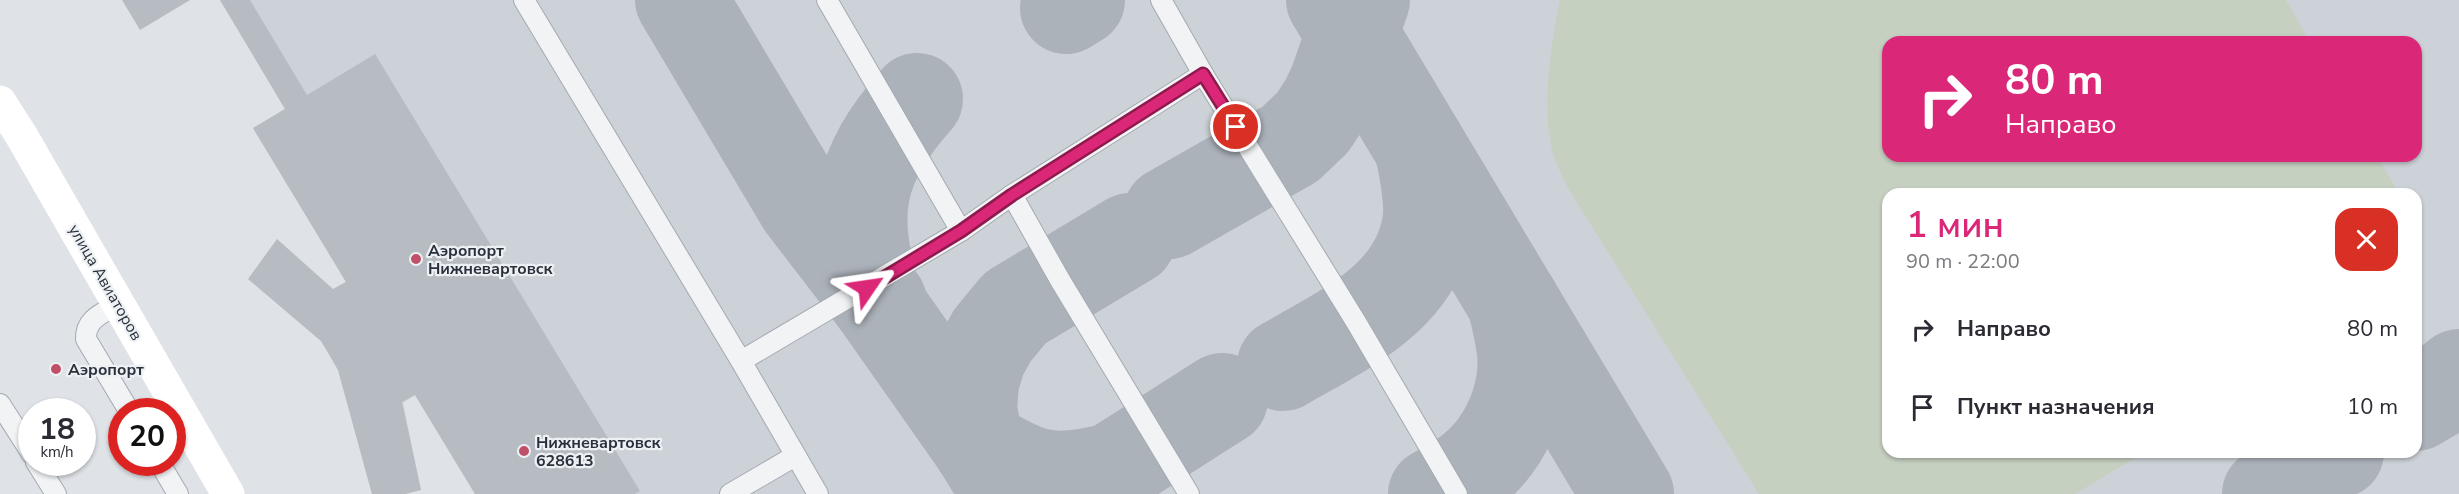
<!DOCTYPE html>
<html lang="ru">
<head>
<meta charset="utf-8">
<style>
	:root { --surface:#fff; --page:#f2f2f3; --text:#2b2b33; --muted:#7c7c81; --accent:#db2777 }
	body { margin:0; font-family:"Nunito Sans",sans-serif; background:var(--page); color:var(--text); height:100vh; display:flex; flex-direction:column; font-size:22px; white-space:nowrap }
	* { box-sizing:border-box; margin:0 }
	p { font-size:20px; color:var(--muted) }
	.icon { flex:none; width:33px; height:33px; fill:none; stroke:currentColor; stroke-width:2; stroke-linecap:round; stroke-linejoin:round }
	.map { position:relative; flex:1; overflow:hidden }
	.sheet { position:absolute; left:1882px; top:188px; width:540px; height:270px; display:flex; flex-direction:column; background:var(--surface); border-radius:18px; box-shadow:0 2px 4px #0004 }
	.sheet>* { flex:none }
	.banner { position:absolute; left:1882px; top:36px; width:540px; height:126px; border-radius:18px; box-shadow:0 2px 4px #0004; background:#db2777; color:#fff; overflow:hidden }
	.speed { position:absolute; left:18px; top:398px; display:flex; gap:12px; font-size:30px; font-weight:700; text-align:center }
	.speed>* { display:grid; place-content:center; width:78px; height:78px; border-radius:50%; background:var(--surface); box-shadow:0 2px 4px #0004; line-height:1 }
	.speed small { font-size:15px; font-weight:400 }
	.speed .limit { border:9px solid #d22; background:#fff; color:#111 }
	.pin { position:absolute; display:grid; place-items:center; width:51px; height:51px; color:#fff; margin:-26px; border:3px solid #fff; border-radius:50%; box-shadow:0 2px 6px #0007 }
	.me { position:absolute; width:66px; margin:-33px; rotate:58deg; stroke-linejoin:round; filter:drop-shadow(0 0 4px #0008) }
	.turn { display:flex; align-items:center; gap:21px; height:126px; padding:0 24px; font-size:27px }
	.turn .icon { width:78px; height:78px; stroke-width:2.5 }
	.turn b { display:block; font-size:42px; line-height:51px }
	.round { display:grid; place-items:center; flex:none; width:63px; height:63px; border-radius:18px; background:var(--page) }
	.headline { display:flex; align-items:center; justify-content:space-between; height:102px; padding:0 24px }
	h1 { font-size:36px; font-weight:600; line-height:45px; color:var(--accent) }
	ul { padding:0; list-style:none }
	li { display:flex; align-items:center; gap:18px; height:78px; padding:0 24px }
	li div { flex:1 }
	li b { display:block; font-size:22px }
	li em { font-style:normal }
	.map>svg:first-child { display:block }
	.built { fill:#cdd2d8; fill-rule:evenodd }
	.green { fill:#c6d0c1 }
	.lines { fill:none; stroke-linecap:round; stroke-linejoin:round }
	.taxiway { stroke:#acb2ba; stroke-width:92 }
	.building { fill:#b7bcc3 }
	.lane-casing { stroke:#a5a9b0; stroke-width:22 }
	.lane { stroke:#f1f3f5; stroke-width:20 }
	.secondary { stroke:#fff; stroke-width:33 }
	.route-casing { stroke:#8e194d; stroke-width:15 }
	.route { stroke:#db2777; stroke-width:10 }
	.poi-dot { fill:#bf5068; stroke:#eef1f4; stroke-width:2 }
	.labels { text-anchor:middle; stroke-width:4.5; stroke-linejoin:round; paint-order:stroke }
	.poi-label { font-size:16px; font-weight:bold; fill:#2a313c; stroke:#eef1f4; text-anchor:start }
	.street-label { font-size:16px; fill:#2a313c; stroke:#eef1f4 }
</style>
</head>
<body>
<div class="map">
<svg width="2459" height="494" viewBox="0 0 2459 494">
	<rect width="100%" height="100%" fill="#dfe2e7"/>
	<path class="built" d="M220 0H2459V494H475L415 395 403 403 421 490 405 494H372L338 370 321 341 248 279 333 289 346 282 253 128 285 109ZM1888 42H2416V156H1888ZM1888 194H2416V452H1888Z"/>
	<path class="green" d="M1560 0H2286L2310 42H1888V156H2377L2399 193 1888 194V452H2145L2075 494H1759L1566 185C1561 173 1555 161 1552 150 1541 103 1551 46 1560 0Z"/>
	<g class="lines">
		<g class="taxiway">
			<path d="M681 0 803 205 876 300 978 445 1008 494"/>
			<path d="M1332 0 1628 494"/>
			<path d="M1066 8 1079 0"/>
			<path d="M1169 213 1290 144 1313 122 1326 102 1335 83 1364 0"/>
			<path d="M881 302 876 300C850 214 856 167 917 99"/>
			<path d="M1283 365C1343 330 1422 296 1429 216 1430 194 1425 169 1420 147"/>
			<path d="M2416 405 2438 392 2459 375"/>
			<path d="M1112 469 1222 399"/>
			<path d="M1090 494 1112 469C1052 484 1030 478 978 445L971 410 973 382 980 358 992 336 1015 308 1130 239"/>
			<path d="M1434 494C1446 487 1459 480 1470 472 1505 445 1527 397 1523 352 1521 335 1517 318 1513 302"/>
			<path d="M2268 494 2338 452"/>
		</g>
	</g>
	<g class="building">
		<path d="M122 0H190L140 30Z"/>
		<path d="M220 0H250L307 95 375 54 640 491 635 494H475L415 395 402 402 421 490 405 494H372L338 370 330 356 321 341 248 279 277 239 333 289 346 282 253 128 285 109Z"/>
	</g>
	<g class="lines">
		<defs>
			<g id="lane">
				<path d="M524 0 741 361 818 494"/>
				<path d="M827 0 961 231"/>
				<path d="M1161 0 1203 74"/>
				<path d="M1012 195 1060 280 1189 494"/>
				<path d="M118 304C103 313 85 319 86 339L129 411"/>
				<path d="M741 361 961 231 1012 195 1203 74 1356 322 1457 494"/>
				<path d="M0 404 32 454"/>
				<path d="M36 462 56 494"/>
				<path d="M159 462 178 494"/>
				<path d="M730 494 795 456"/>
			</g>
		</defs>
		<use href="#lane" class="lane-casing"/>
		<use href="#lane" class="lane"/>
		<path class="secondary" d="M0 102 21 135 228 494"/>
	</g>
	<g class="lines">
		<defs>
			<path id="route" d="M867 288 961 231 1012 195 1203 74 1236 127"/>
		</defs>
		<use href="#route" class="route-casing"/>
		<use href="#route" class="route"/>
	</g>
	<g class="poi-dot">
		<circle cx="416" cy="259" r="6"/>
		<circle cx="56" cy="369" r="6"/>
		<circle cx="524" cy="451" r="6"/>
	</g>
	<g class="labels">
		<g class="poi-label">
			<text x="428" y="256">Аэропорт<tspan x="428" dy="18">Нижневартовск</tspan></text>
			<text x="68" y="375">Аэропорт</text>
			<text x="536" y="448">Нижневартовск<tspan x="536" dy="18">628613</tspan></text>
		</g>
		<g class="street-label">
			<text transform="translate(106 282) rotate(60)" y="6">улица Авиаторов</text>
		</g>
	</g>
</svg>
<div class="speed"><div>18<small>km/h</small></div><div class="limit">20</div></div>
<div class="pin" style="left:1236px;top:127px;background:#d93025"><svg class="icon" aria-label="arrive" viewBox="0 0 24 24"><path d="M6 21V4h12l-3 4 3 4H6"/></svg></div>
<svg class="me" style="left:867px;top:288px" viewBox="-20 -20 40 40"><path d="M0-17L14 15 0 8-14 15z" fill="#db2777" stroke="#fff" stroke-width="4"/></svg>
<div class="banner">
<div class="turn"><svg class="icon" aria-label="right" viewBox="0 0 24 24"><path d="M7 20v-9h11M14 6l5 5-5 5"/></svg><div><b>80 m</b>Направо</div></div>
</div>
<section class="sheet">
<div class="headline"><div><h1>1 мин</h1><p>90 m · 22:00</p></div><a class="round" style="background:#d93025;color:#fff"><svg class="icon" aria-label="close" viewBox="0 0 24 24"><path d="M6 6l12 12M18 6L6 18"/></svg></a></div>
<ul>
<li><svg class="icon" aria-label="right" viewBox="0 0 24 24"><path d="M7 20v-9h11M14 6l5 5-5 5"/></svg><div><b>Направо</b></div><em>80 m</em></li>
<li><svg class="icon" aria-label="arrive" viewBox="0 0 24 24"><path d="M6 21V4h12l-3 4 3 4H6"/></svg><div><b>Пункт назначения</b></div><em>10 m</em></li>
</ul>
</section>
</div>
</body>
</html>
